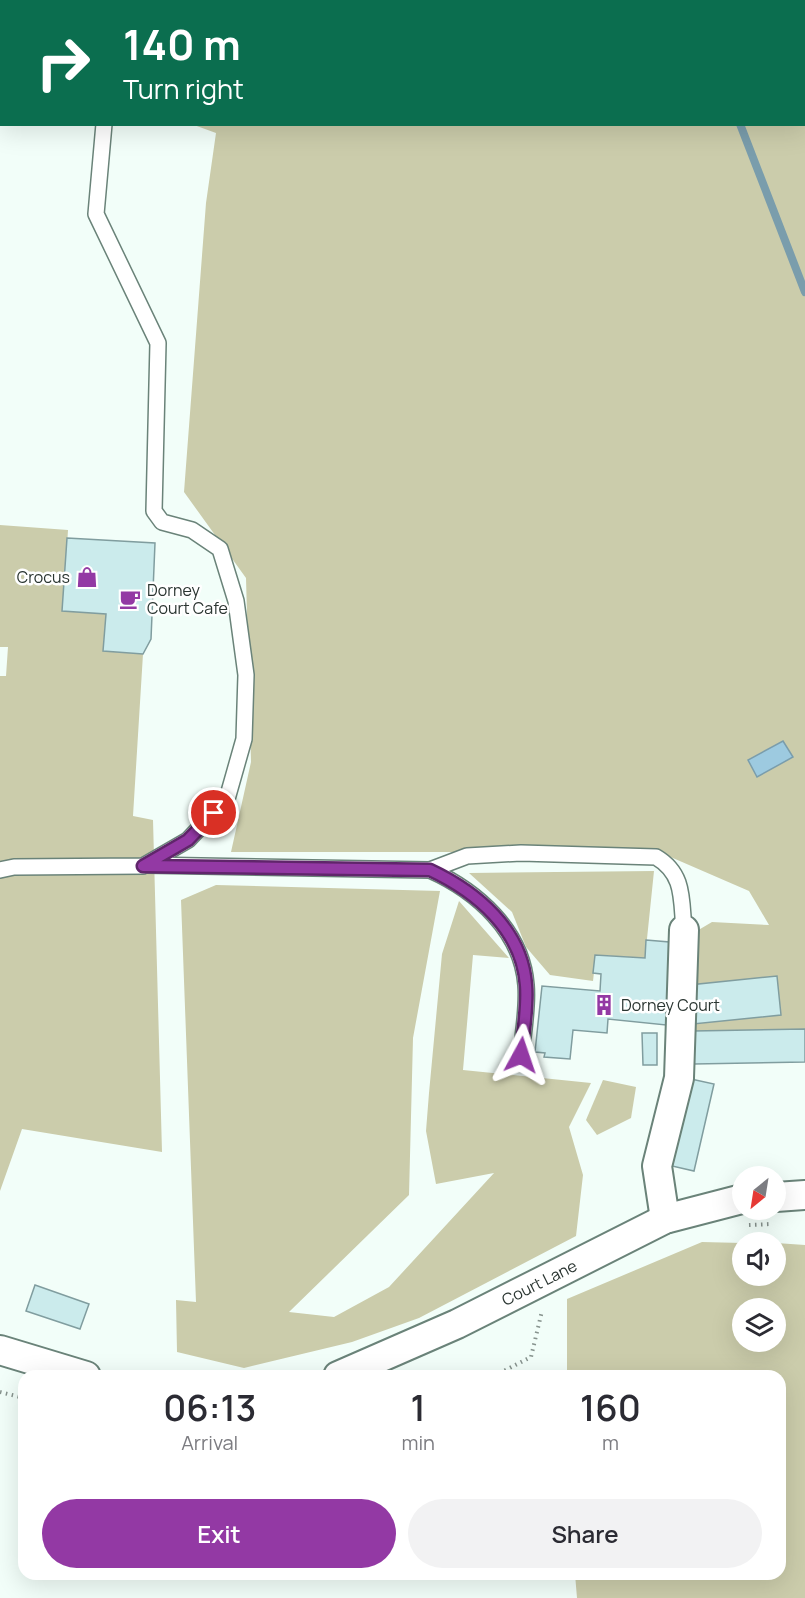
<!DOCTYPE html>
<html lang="en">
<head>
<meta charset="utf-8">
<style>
	:root { --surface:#fff; --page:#f2f2f3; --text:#2b2b33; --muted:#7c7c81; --accent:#9339a4 }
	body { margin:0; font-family:Manrope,sans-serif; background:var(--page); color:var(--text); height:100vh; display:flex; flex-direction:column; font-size:22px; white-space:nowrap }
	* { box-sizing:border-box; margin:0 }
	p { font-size:20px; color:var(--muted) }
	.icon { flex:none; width:33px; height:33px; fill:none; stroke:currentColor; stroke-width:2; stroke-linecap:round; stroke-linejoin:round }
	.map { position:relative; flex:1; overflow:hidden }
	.side { position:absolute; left:18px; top:1370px; width:768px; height:210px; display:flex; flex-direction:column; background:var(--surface); border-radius:18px; box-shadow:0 6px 24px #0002 }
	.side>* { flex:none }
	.top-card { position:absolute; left:0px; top:0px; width:806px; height:126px; box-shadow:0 6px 24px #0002; background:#0b6e4f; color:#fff; overflow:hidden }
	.needle { width:39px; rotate:210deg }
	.controls { position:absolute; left:732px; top:1166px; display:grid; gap:12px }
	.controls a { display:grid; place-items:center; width:54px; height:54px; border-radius:50%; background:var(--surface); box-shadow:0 6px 24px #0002; font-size:30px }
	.pin { position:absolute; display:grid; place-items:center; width:51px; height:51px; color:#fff; margin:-26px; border:3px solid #fff; border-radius:50%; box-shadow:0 2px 6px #0007 }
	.me { position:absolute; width:66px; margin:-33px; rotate:5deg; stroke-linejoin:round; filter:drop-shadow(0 0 4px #0008) }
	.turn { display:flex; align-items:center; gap:21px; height:126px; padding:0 24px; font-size:27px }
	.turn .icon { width:78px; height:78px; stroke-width:2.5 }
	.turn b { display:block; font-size:42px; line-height:51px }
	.eta { display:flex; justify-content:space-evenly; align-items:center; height:102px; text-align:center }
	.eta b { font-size:36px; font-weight:600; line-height:42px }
	.cta { display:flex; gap:12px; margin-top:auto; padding:12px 24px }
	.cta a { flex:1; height:69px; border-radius:36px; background:var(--accent); color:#fff; font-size:24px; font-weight:600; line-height:69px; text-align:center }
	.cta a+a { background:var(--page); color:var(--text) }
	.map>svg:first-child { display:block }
	.green { fill:#cbccab; fill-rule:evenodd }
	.water { fill:#9dcae0; stroke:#7a9dac; stroke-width:1.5 }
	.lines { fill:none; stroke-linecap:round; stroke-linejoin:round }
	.stream { stroke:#7a9dac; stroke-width:8 }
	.building { fill:#cbebec; stroke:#809d9f; stroke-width:1.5 }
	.service-casing { stroke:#6a8379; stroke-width:18 }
	.minor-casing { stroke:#6a8379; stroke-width:32 }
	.path { stroke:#87938e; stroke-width:4; stroke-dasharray:1.5 4.5; stroke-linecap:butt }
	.service { stroke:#fff; stroke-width:15 }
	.minor { stroke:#fff; stroke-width:28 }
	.route-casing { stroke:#60256b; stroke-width:15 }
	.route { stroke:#9339a4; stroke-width:10 }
	.labels { text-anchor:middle; stroke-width:5; stroke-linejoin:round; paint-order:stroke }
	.poi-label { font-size:16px; fill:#2a3531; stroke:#fff; text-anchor:start }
	.street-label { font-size:16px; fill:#2a3531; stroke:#fff }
</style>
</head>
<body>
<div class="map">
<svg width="805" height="1598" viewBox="0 0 805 1598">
	<rect width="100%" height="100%" fill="#f2fef9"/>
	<g class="green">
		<path d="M147 0H805V1029L693 1031 690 935 712 922 769 925 749 891 659 852H231L251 762 246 578 184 492 206 203 216 133 194 125 804 124V2Z"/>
		<path d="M0 525 68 530 63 611 106 614 103 651 143 654 133 816 153 820 162 1152 22 1129 0 1191V676H6L8 647H0Z"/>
		<path d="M654 871 645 958 596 955 593 981 550 975 526 947 512 912 469 873Z"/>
		<path d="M216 885 440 891 413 1038 409 1195 289 1312 334 1317 389 1287 494 1173 436 1184 426 1131 429 1093 442 954 459 901 509 958 473 955 463 1070 591 1083 569 1127 583 1175 576 1236 419 1318 352 1342 244 1368 177 1352 176 1300 196 1302 181 900Z"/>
		<path d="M603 1080 636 1087 631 1118 597 1135 586 1120Z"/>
		<path d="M702 1242 742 1243V1275H776V1243L805 1245V1598H577L575 1574H780V1376L567 1375V1299ZM742 1308H776V1341H742Z"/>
	</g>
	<path class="water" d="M783 741 793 757 757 777 748 760Z"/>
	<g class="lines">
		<g class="stream">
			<path d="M702 0V2"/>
			<path d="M740 124 805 292"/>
		</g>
	</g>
	<g class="building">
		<path d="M67 538 155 543 151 639 143 654 103 651 106 614 62 611Z"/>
		<path d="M646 940 681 943 671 967 666 1025 608 1019 607 1033 573 1030 570 1059 544 1057 545 1053 535 1052 542 986 600 991 601 974 593 973 595 955 645 958Z"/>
		<path d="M777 976 781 1015 693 1024 689 985Z"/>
		<path d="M805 1029V1062L694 1064 693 1031Z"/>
		<path d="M642 1033H657V1065H643Z"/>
		<path d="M691 1079 714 1084 694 1171 672 1166Z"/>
		<path d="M35 1285 89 1304 80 1329 26 1311Z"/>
	</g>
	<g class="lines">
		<defs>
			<g id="service">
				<path d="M114 2V0"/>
				<path d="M146 865 430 870C477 891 522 931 526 985 528 1008 523 1033 521 1055"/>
				<path d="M0 870 14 867 143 866 188 840 227 799 244 739 246 675 236 601 220 549 192 530 162 522 154 511 158 343 96 214 104 124"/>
				<path d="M430 870 467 856 521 853 656 857C685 874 681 900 684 930"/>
			</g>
			<g id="minor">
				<path d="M776 1197 805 1195"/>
				<path d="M665 1219 657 1166 679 1078 684 930"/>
				<path d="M0 1350 86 1376"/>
				<path id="s1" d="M338 1376 457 1324 665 1219 742 1199"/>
			</g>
		</defs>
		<use href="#service" class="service-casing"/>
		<use href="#minor" class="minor-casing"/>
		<g class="path">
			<path d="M749 1225 771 1224"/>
			<path d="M494 1376 531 1357 542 1311"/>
			<path d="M0 1392 24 1398"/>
		</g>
		<use href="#service" class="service"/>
		<use href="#minor" class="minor"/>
	</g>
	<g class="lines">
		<defs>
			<path id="route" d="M214 813 188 840 143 866 430 870C477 892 522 930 526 985 528 1007 523 1033 521 1055"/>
		</defs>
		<use href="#route" class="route-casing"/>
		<use href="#route" class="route"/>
	</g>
	<defs>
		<symbol id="shop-bare" viewBox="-9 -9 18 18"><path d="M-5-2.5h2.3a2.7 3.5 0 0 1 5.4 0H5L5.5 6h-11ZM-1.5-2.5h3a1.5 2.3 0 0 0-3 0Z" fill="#9339a4" stroke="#fff" stroke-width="2.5" paint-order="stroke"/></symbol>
		<symbol id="cafe-bare" viewBox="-9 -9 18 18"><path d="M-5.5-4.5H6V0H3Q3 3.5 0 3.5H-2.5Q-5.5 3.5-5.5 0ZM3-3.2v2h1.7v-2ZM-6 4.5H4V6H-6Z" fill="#9339a4" stroke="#fff" stroke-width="2.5" paint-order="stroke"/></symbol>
		<symbol id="building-bare" viewBox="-9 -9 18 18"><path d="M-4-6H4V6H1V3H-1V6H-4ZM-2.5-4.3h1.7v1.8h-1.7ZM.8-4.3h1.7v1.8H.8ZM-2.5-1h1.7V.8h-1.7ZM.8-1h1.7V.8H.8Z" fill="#9339a4" stroke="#fff" stroke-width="2.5" paint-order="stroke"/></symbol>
	</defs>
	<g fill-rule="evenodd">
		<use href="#shop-bare" x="72" y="562" width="30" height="30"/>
		<use href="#cafe-bare" x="115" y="584" width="30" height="30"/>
		<use href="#building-bare" x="589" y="990" width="30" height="30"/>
	</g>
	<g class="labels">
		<g class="poi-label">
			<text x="70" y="583" text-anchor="end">Crocus</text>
			<text x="147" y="596">Dorney<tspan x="147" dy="18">Court Cafe</tspan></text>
			<text x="621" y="1011">Dorney Court</text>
		</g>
		<g class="street-label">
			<text dy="6" stroke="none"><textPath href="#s1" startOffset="222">Court Lane</textPath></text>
		</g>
	</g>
</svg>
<div class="controls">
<a><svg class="needle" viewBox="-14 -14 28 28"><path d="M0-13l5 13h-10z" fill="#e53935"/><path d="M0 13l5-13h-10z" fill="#7c7c81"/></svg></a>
<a><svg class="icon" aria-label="sound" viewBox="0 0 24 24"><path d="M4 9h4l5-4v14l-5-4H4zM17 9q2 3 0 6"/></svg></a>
<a><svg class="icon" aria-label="layers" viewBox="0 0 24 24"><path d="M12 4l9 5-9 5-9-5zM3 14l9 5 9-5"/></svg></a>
</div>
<div class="pin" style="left:214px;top:813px;background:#d93025"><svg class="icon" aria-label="arrive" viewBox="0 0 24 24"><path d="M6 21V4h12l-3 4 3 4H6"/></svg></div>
<svg class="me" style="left:521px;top:1055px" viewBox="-20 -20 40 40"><path d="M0-17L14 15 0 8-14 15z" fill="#9339a4" stroke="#fff" stroke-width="4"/></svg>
<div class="top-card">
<div class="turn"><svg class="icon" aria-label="right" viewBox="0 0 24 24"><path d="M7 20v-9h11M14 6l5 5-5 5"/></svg><div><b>140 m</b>Turn right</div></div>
</div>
<section class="side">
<div class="eta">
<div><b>06:13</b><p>Arrival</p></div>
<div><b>1</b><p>min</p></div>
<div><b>160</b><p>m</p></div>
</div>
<div class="cta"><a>Exit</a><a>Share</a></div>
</section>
</div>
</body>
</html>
